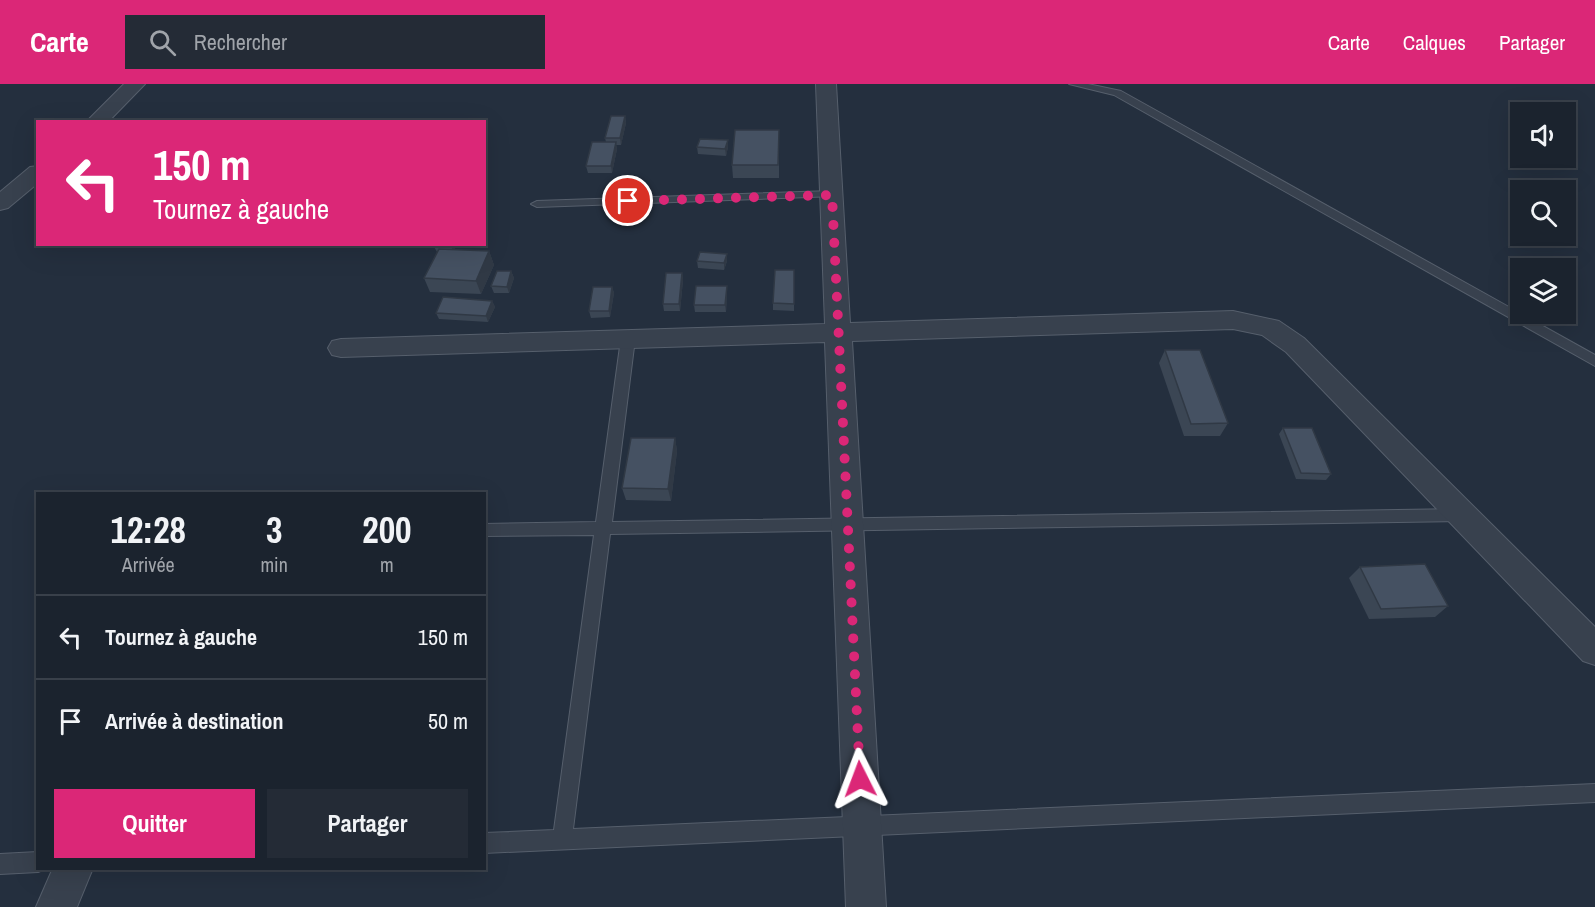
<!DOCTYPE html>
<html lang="fr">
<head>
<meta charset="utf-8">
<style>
	:root { --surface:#1b232e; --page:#242b36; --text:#f1f3f6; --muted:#a0a4aa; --line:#39404a; --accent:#db2777 }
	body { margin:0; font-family:"Archivo Narrow",sans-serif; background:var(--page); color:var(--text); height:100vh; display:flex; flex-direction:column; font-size:22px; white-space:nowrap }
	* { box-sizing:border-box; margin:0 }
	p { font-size:20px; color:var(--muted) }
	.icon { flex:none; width:33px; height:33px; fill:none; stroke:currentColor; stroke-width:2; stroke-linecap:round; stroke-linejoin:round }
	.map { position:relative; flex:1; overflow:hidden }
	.side { position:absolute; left:36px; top:408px; width:450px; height:378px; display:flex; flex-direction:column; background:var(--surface); border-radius:0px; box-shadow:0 6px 24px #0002,0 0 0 2px var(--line) }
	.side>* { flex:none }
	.banner { position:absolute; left:36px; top:36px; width:450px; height:126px; border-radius:0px; box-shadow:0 6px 24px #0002,0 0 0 2px var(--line); background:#db2777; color:#fff; overflow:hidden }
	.tools { position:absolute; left:1510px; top:18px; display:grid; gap:12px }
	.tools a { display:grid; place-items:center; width:66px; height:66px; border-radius:0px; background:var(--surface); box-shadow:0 6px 24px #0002,0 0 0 2px var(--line); font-size:30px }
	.pin { position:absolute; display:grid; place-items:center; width:51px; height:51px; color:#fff; margin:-26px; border:3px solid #fff; border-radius:50%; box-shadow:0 2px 6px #0007 }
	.me { position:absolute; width:66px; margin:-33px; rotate:357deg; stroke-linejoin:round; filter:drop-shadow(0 0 4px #0008) }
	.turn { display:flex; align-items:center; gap:21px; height:126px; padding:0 18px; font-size:27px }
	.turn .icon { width:78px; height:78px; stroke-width:2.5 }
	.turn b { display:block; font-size:42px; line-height:51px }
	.eta { display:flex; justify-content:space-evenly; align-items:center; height:102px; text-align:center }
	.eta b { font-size:36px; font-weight:700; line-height:42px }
	.action { display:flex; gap:12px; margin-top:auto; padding:12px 18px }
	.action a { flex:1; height:69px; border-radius:0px; background:var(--accent); color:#fff; font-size:24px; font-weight:700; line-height:69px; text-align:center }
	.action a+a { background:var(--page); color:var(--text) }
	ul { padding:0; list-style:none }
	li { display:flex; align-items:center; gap:18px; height:84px; padding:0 18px; border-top:2px solid var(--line) }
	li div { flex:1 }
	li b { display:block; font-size:22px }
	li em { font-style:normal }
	header { display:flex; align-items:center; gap:36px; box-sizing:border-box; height:84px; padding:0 30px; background:var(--accent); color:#fff }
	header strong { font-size:28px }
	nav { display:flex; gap:33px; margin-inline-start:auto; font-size:21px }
	.search { width:420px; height:54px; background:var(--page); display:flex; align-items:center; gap:15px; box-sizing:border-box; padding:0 21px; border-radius:0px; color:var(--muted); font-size:22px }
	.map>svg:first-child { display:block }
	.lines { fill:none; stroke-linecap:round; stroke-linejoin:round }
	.service-casing { stroke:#565f6c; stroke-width:2 }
	.minor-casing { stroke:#565f6c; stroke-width:2 }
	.service { fill:#38414e; fill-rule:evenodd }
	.minor { fill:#38414e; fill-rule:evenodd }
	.wall { fill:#3b4654 }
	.shaded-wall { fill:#303945 }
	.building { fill:#455162; stroke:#303945; stroke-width:1.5 }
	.route { stroke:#db2777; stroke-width:10; stroke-dasharray:0 18 }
</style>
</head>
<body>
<header>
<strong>Carte</strong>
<div class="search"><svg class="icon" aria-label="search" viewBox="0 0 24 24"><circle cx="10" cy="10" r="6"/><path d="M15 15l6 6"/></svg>Rechercher</div>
<nav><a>Carte</a><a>Calques</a><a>Partager</a></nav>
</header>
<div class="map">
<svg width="1595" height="823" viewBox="0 0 1595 823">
	<rect width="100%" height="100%" fill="#242f3e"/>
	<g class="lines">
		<defs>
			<g id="service">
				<path d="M1069 0H1088L1121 7 1595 271V282L1114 11Z"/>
				<path d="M832 107 838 110 836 112 537 123 531 120 537 117Z"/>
				<path d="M628 250 635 255 612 438 1462 425 1467 427 1470 431 1467 435 1462 437 610 450 573 745 1595 700V718L484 769V749L554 746 594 451 484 452V440L596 438 621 255Z"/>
				<path d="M38 768V784L45 785 38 788 0 790V770Z"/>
			</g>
			<g id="minor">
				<path d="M124 0H145L108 38H86Z"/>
				<path d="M816 0H836L850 239 1233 227 1279 237 1304 254 1595 543V581L1583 577 1286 268 1262 251 1233 245 852 257 886 823H846L825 258 341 273 332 271 328 264 332 257 341 255 825 240Z"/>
				<path d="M38 82V99L8 124 0 126V108L30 83Z"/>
				<path d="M53 784H93L77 823H36Z"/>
			</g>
		</defs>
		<use href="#service" class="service-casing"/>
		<use href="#minor" class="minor-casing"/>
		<use href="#service" class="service"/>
		<use href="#minor" class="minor"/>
	</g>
	<g class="wall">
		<path d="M625 32 626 39 621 61H616L617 65 612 89H588L586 82 606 58 605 54Z"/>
		<path d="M779 46V94H733L732 81Z"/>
		<path d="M728 56V63L726 72 698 70 697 63Z"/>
		<path d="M456 160 454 166 489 167 494 181 481 210 430 208 424 194 437 168 433 161Z"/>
		<path d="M727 170V177L724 186 698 184 697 177Z"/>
		<path d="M794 186V227L773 226V219Z"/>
		<path d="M511 187 514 194 509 209H494L491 202Z"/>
		<path d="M682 189 683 196 680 227H664L663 220Z"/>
		<path d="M727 202V209L726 228H695L694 221Z"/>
		<path d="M612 203 614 209 610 233 591 234 589 227Z"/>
		<path d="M492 217 495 223 488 238 439 235 436 229Z"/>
		<path d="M1165 266 1228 339 1220 352H1184L1159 279Z"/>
		<path d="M1283 344 1331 390 1326 396 1296 395 1279 350Z"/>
		<path d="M675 354 677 367 671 417 626 416 622 404Z"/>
		<path d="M1360 483 1448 522 1435 533 1369 535 1349 494Z"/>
	</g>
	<g class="shaded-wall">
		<path d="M625 32 626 39 621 61 620 54Z"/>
		<path d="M728 56V63L726 72 725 65Z"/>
		<path d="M616 58 617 65 612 89 611 82Z"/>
		<path d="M456 160 453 168 451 161Z"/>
		<path d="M489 167 494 181 481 210 476 197Z"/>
		<path d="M727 170V177L724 186V179Z"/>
		<path d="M511 187 514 194 509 209 507 203Z"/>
		<path d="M682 189 683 196 680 227 679 220Z"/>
		<path d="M727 202V209L726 228 725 221Z"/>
		<path d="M612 203 614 209 610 233 609 227Z"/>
		<path d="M492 217 495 223 488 238 486 232Z"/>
		<path d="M675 354 677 367 671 417 668 405Z"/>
	</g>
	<g class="building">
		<path d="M611 32H625L620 54H605Z"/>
		<path d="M735 46H779L778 81H732Z"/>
		<path d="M700 55 728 56 725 65 697 63Z"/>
		<path d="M592 58H616L611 82H586Z"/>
		<path d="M439 165 489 167 476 197 424 194Z"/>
		<path d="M700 168 727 170 724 179 697 177Z"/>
		<path d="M775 186H794V220L773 219Z"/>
		<path d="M497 187H511L507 203 491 202Z"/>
		<path d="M666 189H682L679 220H663Z"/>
		<path d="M696 202H727L725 221H694Z"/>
		<path d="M593 203H612L609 227H589Z"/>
		<path d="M443 213 492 217 486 232 436 229Z"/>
		<path d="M1165 266H1200L1228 339 1191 340Z"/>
		<path d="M1283 344H1312L1331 390 1301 389Z"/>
		<path d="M631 354H675L668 405 622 404Z"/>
		<path d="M1425 480 1448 522 1381 525 1360 483Z"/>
	</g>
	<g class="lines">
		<path class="route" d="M628 117 832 111 860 695"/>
	</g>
</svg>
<div class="tools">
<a><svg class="icon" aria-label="sound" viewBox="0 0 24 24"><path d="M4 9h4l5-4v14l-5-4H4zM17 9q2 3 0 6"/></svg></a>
<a><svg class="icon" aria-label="search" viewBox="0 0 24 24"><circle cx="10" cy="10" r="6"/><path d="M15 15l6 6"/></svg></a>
<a><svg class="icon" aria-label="layers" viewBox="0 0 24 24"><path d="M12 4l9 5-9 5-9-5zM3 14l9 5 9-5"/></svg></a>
</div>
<div class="pin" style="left:628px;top:117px;background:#d93025"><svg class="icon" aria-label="arrive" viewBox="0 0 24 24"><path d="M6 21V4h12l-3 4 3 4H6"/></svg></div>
<svg class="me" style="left:860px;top:695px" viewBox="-20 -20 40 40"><path d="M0-17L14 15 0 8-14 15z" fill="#db2777" stroke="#fff" stroke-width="4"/></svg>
<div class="banner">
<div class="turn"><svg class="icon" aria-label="left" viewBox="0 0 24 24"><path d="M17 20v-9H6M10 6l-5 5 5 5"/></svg><div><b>150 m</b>Tournez à gauche</div></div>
</div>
<section class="side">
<div class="eta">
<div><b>12:28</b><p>Arrivée</p></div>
<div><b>3</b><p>min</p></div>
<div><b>200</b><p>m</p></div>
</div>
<ul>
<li><svg class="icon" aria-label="left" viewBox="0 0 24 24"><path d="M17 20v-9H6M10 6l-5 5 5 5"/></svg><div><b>Tournez à gauche</b></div><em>150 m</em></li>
<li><svg class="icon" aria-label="arrive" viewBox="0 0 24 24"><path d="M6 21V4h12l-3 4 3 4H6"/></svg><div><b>Arrivée à destination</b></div><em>50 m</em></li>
</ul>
<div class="action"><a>Quitter</a><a>Partager</a></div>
</section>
</div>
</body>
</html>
